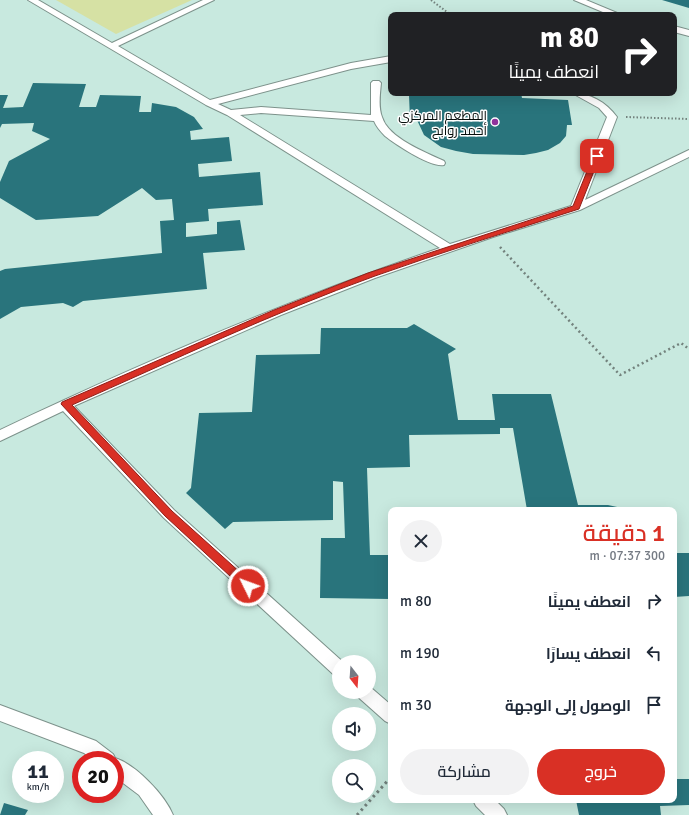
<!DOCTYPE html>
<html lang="ar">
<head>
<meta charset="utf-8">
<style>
	:root { --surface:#fff; --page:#f2f2f3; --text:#1f2937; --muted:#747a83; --accent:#d93025 }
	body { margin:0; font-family:Signika,Cairo,sans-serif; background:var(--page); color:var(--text); direction:rtl; height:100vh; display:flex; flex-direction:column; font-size:15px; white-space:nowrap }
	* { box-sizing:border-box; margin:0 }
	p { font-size:13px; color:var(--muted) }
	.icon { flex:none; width:22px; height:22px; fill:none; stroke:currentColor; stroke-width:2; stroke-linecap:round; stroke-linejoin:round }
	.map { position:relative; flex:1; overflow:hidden; direction:ltr }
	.details { position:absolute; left:388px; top:507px; width:289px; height:296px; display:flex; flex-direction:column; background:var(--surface); border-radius:8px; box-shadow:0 4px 16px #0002; direction:rtl }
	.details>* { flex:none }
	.guide { position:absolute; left:388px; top:12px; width:289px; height:84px; border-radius:8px; box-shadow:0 4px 16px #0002; direction:rtl; background:#202124; color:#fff; overflow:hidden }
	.needle { width:26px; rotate:163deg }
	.buttons { position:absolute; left:332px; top:655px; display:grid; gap:8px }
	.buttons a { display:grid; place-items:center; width:44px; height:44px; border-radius:50%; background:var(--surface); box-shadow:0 4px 16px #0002; font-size:20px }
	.speed { position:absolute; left:12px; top:751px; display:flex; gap:8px; font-size:20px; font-weight:700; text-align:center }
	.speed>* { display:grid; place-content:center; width:52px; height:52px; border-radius:50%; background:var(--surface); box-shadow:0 4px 16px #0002; line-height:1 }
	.speed small { font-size:10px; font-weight:400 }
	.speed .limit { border:6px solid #d22; background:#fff; color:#111 }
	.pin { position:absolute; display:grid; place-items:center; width:34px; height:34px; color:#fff; margin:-17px; border-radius:8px; box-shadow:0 2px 6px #0006 }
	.me { position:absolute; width:44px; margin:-22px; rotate:312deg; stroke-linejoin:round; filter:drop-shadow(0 0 3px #0008) }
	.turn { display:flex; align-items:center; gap:14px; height:84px; padding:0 12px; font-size:18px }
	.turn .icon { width:52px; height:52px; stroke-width:2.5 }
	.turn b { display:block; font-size:28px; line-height:34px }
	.round { display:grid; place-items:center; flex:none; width:42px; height:42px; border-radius:21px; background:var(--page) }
	.headline { display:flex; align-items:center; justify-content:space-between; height:68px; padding:0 12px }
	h1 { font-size:24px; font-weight:600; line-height:30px; color:var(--accent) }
	.action { display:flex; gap:8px; margin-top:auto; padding:8px 12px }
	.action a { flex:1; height:46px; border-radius:24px; background:var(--accent); color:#fff; font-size:16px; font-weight:600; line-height:46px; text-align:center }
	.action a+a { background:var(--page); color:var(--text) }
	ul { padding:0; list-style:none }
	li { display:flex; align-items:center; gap:12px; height:52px; padding:0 12px }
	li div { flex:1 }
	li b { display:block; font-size:15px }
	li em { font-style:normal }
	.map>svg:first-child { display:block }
	.built { fill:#c8e9df; fill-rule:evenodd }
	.green { fill:#d6e1a4 }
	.building { fill:#29747c }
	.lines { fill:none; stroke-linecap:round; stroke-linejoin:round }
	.service-casing { stroke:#7d928b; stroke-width:2 }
	.path-far2 { stroke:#73827d; stroke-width:2; stroke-dasharray:1.5 2; stroke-linecap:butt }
	.path-far1 { stroke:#73827d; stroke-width:2.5; stroke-dasharray:2 3; stroke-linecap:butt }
	.path { stroke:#73827d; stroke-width:3; stroke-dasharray:2.5 3.5; stroke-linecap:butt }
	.service { fill:#fff; fill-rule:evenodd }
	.route { fill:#d93025; stroke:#8d1f18 }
	.poi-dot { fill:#8f329c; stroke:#fff; stroke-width:1.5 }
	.labels { text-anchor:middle; stroke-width:3; stroke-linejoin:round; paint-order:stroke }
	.far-poi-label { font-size:13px; fill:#060d0b; stroke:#fff; text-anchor:end }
</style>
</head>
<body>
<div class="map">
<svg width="689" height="815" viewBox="0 0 689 815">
	<rect width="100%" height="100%" fill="#dbf2eb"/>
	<path class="built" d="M0 0H689V815H0ZM391 15H674V93H391ZM391 510H674V800H391ZM339 662H369V692H339ZM339 714H369V744H339ZM21 760H55V794H21ZM81 760H115V794H81ZM339 766H369V796H339Z"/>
	<path class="green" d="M56 0H192L116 34Z"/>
	<g class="building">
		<path d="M663 0H689V8L662 0Z"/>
		<path d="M33 83 86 84 79 107H96L100 95 141 96 139 112H151L152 103 176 107 194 117 203 129 190 131 191 140 229 137 232 161 198 164 199 177 260 172 263 205 208 209 209 221 186 223V237L217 234V222L240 220 245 250 203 253 207 289 83 301 73 307 63 303 21 307 0 319V271L5 269 162 253 160 221 174 220 172 199 156 200 142 188 98 216 36 220 0 198V182L9 161 50 139 32 131 34 123 2 124 0 128V95H8L3 108 23 107Z"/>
		<path d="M452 93H521L522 98 568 100 572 125H567L566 136 560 143 548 150 536 153 524 155 473 154 456 151 441 147 424 135 417 120H410L409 95 453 96Z"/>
		<path d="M414 324 456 349 448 354 458 420H495L492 394H551L578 505H608L631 510H527L513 428H500V434L409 435 410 467 367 468 370 555H391V599L320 598 321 538H345L343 482 333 481V520L233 522 225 529 186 493 191 488 199 413 252 412 256 355 320 354 321 328H407Z"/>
		<path d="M674 553H689V596L674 597Z"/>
		<path d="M674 779H689V805L660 806 661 815H579L576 800H674Z"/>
		<path d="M4 803 28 810 25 815H0Z"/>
	</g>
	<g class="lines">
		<defs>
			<g id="service">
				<path d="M28 0H38L112 43 203 0H214L118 46 210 100 351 63 391 56V62L351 69 218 104 231 110 261 107 371 115V83L373 81H379L381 83C380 94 378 107 382 117 388 138 425 152 444 161L445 163 444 165C431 168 395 144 385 136 380 131 376 126 374 121L261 113 240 115 450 244 571 206 607 117 599 108 572 93C590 93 606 102 617 117L585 200 689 150V157L580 210 493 237 375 278 281 315 74 406 174 510 343 662H339V676L333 674 164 518 63 411 0 441V430C143 362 290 299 440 248L227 115 206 105Z"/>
				<path d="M574 0H586L622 15H610Z"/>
				<path d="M674 26 689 30V36L674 32Z"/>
				<path d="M369 686 391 705V724L385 721 358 697 356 692H369Z"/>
				<path d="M0 705 96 741 113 754 115 758C135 764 165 795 173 815H153L139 795 115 777V760H93L84 753 0 721Z"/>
				<path d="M473 800H495L504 809 507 815H485L476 806Z"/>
			</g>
		</defs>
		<use href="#service" class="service-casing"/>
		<g class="path-far2">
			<path d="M431 0 451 15"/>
			<path d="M626 117 689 119"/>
		</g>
		<path class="path-far1" d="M500 247 620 375 681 343 689 349"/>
		<path class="path" d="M357 815 391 777"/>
		<use href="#service" class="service"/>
	</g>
	<path class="route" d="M594 154 600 156 579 209C511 231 442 252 375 276 272 313 172 361 72 405L172 511 252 583 253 586 252 589 248 590 244 589 165 516 61 404 62 402 274 310 368 273 573 206Z"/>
	<circle class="poi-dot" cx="495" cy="122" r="4"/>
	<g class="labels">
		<g class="far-poi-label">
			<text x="487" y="120">المطعم المركزي<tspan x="487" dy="15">أحمد روابح</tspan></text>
		</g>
	</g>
</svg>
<div class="buttons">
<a><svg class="needle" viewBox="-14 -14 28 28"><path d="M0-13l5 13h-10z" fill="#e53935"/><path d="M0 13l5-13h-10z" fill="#747a83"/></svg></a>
<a><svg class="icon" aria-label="sound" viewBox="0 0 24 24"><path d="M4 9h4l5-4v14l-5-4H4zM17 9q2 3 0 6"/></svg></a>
<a><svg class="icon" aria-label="search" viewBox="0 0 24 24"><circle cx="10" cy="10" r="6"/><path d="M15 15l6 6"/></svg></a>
</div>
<div class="speed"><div>11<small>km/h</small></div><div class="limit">20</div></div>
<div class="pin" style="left:597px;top:156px;background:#d93025"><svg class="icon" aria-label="arrive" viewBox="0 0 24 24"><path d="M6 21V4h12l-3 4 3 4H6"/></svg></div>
<svg class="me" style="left:248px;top:586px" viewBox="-20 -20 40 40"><circle r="17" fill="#d93025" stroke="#fff" stroke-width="3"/><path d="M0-11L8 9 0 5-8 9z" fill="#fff"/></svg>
<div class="guide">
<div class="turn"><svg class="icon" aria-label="right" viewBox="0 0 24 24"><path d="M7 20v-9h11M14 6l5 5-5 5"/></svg><div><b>80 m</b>انعطف يمينًا</div></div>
</div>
<section class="details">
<div class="headline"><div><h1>1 دقيقة</h1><p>300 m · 07:37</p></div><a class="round"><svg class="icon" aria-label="close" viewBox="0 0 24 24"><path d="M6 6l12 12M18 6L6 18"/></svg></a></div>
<ul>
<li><svg class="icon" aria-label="right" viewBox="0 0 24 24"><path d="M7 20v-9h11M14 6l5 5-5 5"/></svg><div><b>انعطف يمينًا</b></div><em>80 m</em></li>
<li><svg class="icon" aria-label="left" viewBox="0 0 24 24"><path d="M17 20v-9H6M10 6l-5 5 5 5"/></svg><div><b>انعطف يسارًا</b></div><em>190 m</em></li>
<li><svg class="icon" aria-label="arrive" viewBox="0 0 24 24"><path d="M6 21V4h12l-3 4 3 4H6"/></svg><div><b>الوصول إلى الوجهة</b></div><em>30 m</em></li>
</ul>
<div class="action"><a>خروج</a><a>مشاركة</a></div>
</section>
</div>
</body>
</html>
